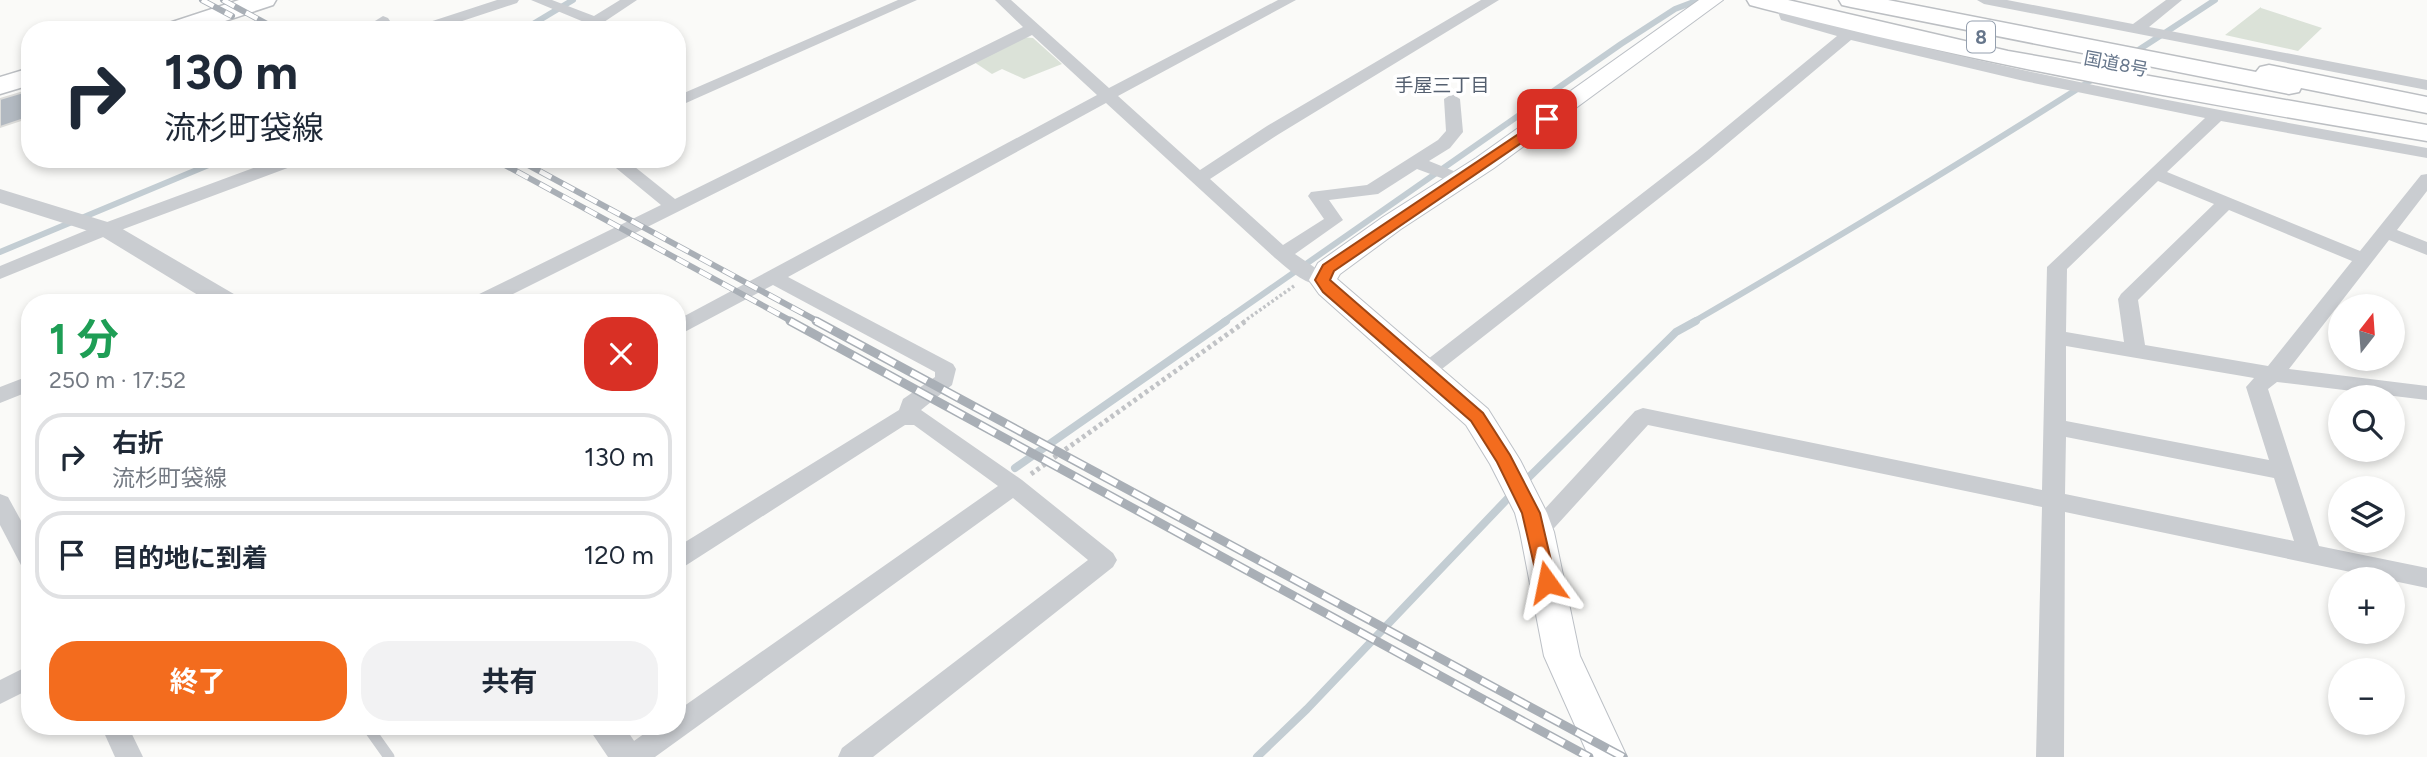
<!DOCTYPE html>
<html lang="ja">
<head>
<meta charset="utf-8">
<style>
	:root { --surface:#fff; --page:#f2f2f3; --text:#1f2937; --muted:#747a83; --line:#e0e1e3; --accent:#f36c1e }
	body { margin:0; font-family:Figtree,"Noto Sans JP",sans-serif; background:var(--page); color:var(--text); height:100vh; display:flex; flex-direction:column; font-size:26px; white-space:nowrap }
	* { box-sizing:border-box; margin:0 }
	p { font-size:23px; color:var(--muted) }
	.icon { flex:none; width:38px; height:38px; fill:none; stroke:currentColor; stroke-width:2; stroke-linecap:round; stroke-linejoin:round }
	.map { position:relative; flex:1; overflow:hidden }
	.side { position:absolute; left:21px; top:294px; width:665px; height:441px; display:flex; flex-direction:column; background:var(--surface); border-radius:28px; box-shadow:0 4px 10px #0003 }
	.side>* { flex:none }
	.guide { position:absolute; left:21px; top:21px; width:665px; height:147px; border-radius:28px; box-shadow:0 4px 10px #0003; background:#fff; color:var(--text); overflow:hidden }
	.needle { width:46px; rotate:17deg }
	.tools { position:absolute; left:2328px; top:294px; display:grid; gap:14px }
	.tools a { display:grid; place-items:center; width:77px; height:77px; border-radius:50%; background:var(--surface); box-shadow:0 4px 10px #0003; font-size:35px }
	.pin { position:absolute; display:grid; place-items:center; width:60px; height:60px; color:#fff; margin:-30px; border-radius:14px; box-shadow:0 4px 10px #0006 }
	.me { position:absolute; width:77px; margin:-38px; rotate:348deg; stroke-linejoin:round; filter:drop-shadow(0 0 5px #0008) }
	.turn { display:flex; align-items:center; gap:24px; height:147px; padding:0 28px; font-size:32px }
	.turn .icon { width:91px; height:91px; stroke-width:2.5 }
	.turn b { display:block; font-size:49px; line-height:60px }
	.round { display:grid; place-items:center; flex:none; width:74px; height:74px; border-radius:28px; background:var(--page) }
	.overview { display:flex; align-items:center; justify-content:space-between; height:119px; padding:0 28px }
	h1 { font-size:42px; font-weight:700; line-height:52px; color:#1e9e55 }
	.primary-button { display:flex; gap:14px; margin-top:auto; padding:14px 28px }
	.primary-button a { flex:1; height:80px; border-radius:28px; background:var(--accent); color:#fff; font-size:28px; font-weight:700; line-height:80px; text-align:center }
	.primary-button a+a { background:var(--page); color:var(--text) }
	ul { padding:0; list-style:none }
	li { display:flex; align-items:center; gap:21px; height:88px; margin:0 14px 10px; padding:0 14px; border:4px solid var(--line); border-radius:28px }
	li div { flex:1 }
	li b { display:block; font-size:26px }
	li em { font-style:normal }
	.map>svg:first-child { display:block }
	.green { fill:#dbe2d8 }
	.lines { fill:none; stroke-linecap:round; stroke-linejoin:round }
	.stream-far1 { stroke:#c3cdd3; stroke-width:6 }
	.stream { stroke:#c3cdd3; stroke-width:8 }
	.building { fill:#b2b9c1; stroke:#dcdcda; stroke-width:2 }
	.secondary-casing { stroke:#bcc0c6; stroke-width:2 }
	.trunk-casing { stroke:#bcbfc3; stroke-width:3 }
	.path-far1 { stroke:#c1c3c6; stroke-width:3.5; stroke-dasharray:2.5 2.5; stroke-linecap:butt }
	.path { stroke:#c1c3c6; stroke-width:5; stroke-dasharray:3.5 3.5; stroke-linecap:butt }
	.service { stroke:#cacdd1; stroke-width:11 }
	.minor { fill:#cacdd1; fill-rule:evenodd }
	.tertiary { fill:#cacdd1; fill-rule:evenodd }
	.secondary { fill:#fff; fill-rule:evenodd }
	.trunk { fill:#fff; fill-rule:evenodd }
	.rail-far1-casing { stroke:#a9afb6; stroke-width:6 }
	.rail-casing { stroke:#a9afb6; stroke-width:9 }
	.rail-far1 { stroke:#fff; stroke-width:4.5; stroke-dasharray:13; stroke-linecap:butt }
	.rail { stroke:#fff; stroke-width:6; stroke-dasharray:18; stroke-linecap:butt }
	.route { fill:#f36c1e; stroke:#9e4614; stroke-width:2 }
	.labels { text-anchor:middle; stroke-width:7; stroke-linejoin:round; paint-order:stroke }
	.far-street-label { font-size:18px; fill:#66768b; stroke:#fff }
	.shield { fill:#fff; stroke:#949fae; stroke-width:2 }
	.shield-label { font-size:19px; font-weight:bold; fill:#66768b }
	.far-neighbourhood-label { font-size:19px; fill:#556070; stroke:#fff }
</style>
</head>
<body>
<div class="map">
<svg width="2427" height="757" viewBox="0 0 2427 757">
	<rect width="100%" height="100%" fill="#fafaf8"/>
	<g class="green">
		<path d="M2261 7V8L2322 28 2298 51 2225 35Z"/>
		<path d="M1021 37 1033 38 1062 64 1024 79 1002 69 992 74 974 62Z"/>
	</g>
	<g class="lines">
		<g class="stream-far1">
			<path d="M523 30 573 0"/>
			<path d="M0 252 223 159"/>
			<path d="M1223 322 1621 44 1675 9 1699 0"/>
			<path d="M1693 322C1870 219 2044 113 2215 0"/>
		</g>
		<g class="stream">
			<path d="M1015 468 1226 321"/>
			<path d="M1523 483 1676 332 1696 321"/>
			<path d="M1257 757 1307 709 1512 494"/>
		</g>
	</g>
	<path class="building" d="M30 90V117L0 127V99Z"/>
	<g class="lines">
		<defs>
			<path id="secondary" d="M1699 0H1723L1494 168 1401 229 1340 274 1337 279 1488 409 1520 460 1547 513 1554 532 1580 656 1627 757H1589L1544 656 1520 532 1515 513 1490 464 1466 425 1319 294 1309 280 1318 263 1383 217 1476 158Z"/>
			<g id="trunk">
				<path d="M239 0H276L273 5 198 30H159L163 25Z"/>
				<path d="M1747 0H1788L2008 51 2427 125V141C2200 103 1973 64 1750 5Z"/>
				<path d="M1839 0H1888L2256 72 2260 67 2269 65 2427 97V113L2301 88 2299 92 2289 94 1851 7 1842 5Z"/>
				<path d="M30 68V85L0 94V77Z"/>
			</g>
		</defs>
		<use href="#secondary" class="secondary-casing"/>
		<use href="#trunk" class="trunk-casing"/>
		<path class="path-far1" d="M1243 322 1294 286"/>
		<path class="path" d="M1031 474 1246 321"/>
		<path class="service" d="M367 726 389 757"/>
		<g class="minor">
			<path d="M497 0H519L517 3 435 30H412L414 27Z"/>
			<path d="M531 0H552L594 16 620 0H637L592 30H580L578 27 584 22Z"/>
			<path d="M898 0H917L677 107V96Z"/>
			<path d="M995 0H1011L1109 88 1278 0H1296L1118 96 1200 170 1267 126 1481 0H1499L1279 134 1210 179 1283 245 1324 219 1308 196 1311 192 1367 185 1438 140 1446 131 1444 99 1452 94 1460 99 1463 132 1450 148 1429 161 1466 176 1469 180 1460 185 1417 169 1378 194 1329 200 1343 220 1295 254 1333 280 1330 284C1309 290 1290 270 1275 258L1106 103 788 277 953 364 956 369 952 385 921 410 1022 480 1113 553 1117 560 1113 567 873 757H838L842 748 1088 560 1013 498 655 757H620L624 748 655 726H677V711L998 486 914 425H905L685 566 677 568V547L899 410 903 399 935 377V372L773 285 677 336V320L1097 95 1032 35 495 303H468L471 298 661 205 605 159H625L675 199 1023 27Z"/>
			<path d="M1977 0H2007L2133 24 2166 0H2182L2149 27 2427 80V90L1984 4Z"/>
			<path d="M1783 3 1788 4 1793 14C2002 71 2214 110 2427 148V158L2221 121 2167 172 2360 251 2421 175 2427 174V191L2397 230 2427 242V255L2389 240 2289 369 2427 386V400L2277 382 2268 389 2319 546 2427 568V588L2065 512 2064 757H2036L2042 507 1648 425 1545 538 1537 541 1529 538 1525 532 1529 526 1635 411 1643 408 2042 490 2047 267 2205 118 2024 81 1851 40 1709 159 1433 376 1426 378 1419 376 1416 371 1419 366 1697 151 1837 36 1781 20 1776 7ZM2158 181 2214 204 2121 294 2118 299 2124 342 2066 332 2067 269ZM2229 210 2352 261 2268 366 2145 345 2138 300ZM2066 346 2254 378 2246 387 2269 460 2066 421ZM2066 437 2274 478 2294 541 2065 494Z"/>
			<path d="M383 16 388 18 396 30H381L375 21Z"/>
			<path d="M278 159H304L301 163 113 233 0 279V266L99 225Z"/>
			<path d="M26 377 30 378V391L0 403V387Z"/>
			<path d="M0 494 8 497 30 537V569L22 567 0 525Z"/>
			<path d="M30 665V689L0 704V680Z"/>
			<path d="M101 726H128L143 757H115Z"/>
		</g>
		<g class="tertiary">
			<path d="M0 189 114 224 239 297 242 303H211L98 234 0 203Z"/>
			<path d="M587 726H624L645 757H608Z"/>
		</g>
		<use href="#secondary" class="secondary"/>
		<use href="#trunk" class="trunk"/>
		<defs>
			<g id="rail-far1">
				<path d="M202 0 232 16"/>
				<path d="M223 0 278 30"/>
				<path d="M494 159 793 322"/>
				<path d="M517 159 819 322"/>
			</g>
			<g id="rail">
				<path d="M790 321 1589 757"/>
				<path d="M816 321 1623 757"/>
			</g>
		</defs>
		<use href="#rail-far1" class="rail-far1-casing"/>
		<use href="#rail" class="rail-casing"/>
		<use href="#rail-far1" class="rail-far1"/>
		<use href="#rail" class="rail"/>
	</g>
	<path class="route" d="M1547 115 1552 116V122L1334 271 1330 280 1483 413 1510 455 1540 513 1556 582 1554 587 1547 589 1540 587 1538 582 1522 513 1497 462 1471 421 1323 292 1315 280 1323 265Z"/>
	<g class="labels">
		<g class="far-street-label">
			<text transform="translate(2116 64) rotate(11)" y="6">国道8号</text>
		</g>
		<rect class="shield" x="1967" y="21.5" width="28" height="31" rx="5"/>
		<g class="shield-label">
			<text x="1981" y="44">8</text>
		</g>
		<g class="far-neighbourhood-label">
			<text x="1442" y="92">手屋三丁目</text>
		</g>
	</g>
</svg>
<div class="tools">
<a><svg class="needle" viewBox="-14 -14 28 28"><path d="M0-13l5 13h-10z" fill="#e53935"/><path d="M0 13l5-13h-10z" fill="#747a83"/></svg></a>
<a><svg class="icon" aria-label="search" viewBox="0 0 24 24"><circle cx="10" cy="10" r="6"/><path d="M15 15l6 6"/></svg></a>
<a><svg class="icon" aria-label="layers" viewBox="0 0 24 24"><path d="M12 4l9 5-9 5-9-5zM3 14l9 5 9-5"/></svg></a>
<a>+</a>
<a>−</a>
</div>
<div class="pin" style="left:1547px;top:119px;background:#d93025"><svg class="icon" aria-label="arrive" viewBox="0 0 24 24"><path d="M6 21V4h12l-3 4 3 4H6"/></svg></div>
<svg class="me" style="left:1547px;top:582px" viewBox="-20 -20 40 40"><path d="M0-17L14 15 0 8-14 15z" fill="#f36c1e" stroke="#fff" stroke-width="4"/></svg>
<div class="guide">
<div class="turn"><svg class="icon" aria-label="right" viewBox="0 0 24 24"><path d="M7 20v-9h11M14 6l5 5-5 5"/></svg><div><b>130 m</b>流杉町袋線</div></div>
</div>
<section class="side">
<div class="overview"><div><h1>1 分</h1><p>250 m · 17:52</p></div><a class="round" style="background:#d93025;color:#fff"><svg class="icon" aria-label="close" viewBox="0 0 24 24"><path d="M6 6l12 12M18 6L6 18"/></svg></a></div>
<ul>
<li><svg class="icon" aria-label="right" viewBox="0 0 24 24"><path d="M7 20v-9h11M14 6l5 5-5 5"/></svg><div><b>右折</b><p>流杉町袋線</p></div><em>130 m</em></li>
<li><svg class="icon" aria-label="arrive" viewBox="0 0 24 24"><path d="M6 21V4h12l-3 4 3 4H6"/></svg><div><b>目的地に到着</b></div><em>120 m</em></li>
</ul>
<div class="primary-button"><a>終了</a><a>共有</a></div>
</section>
</div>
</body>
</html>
